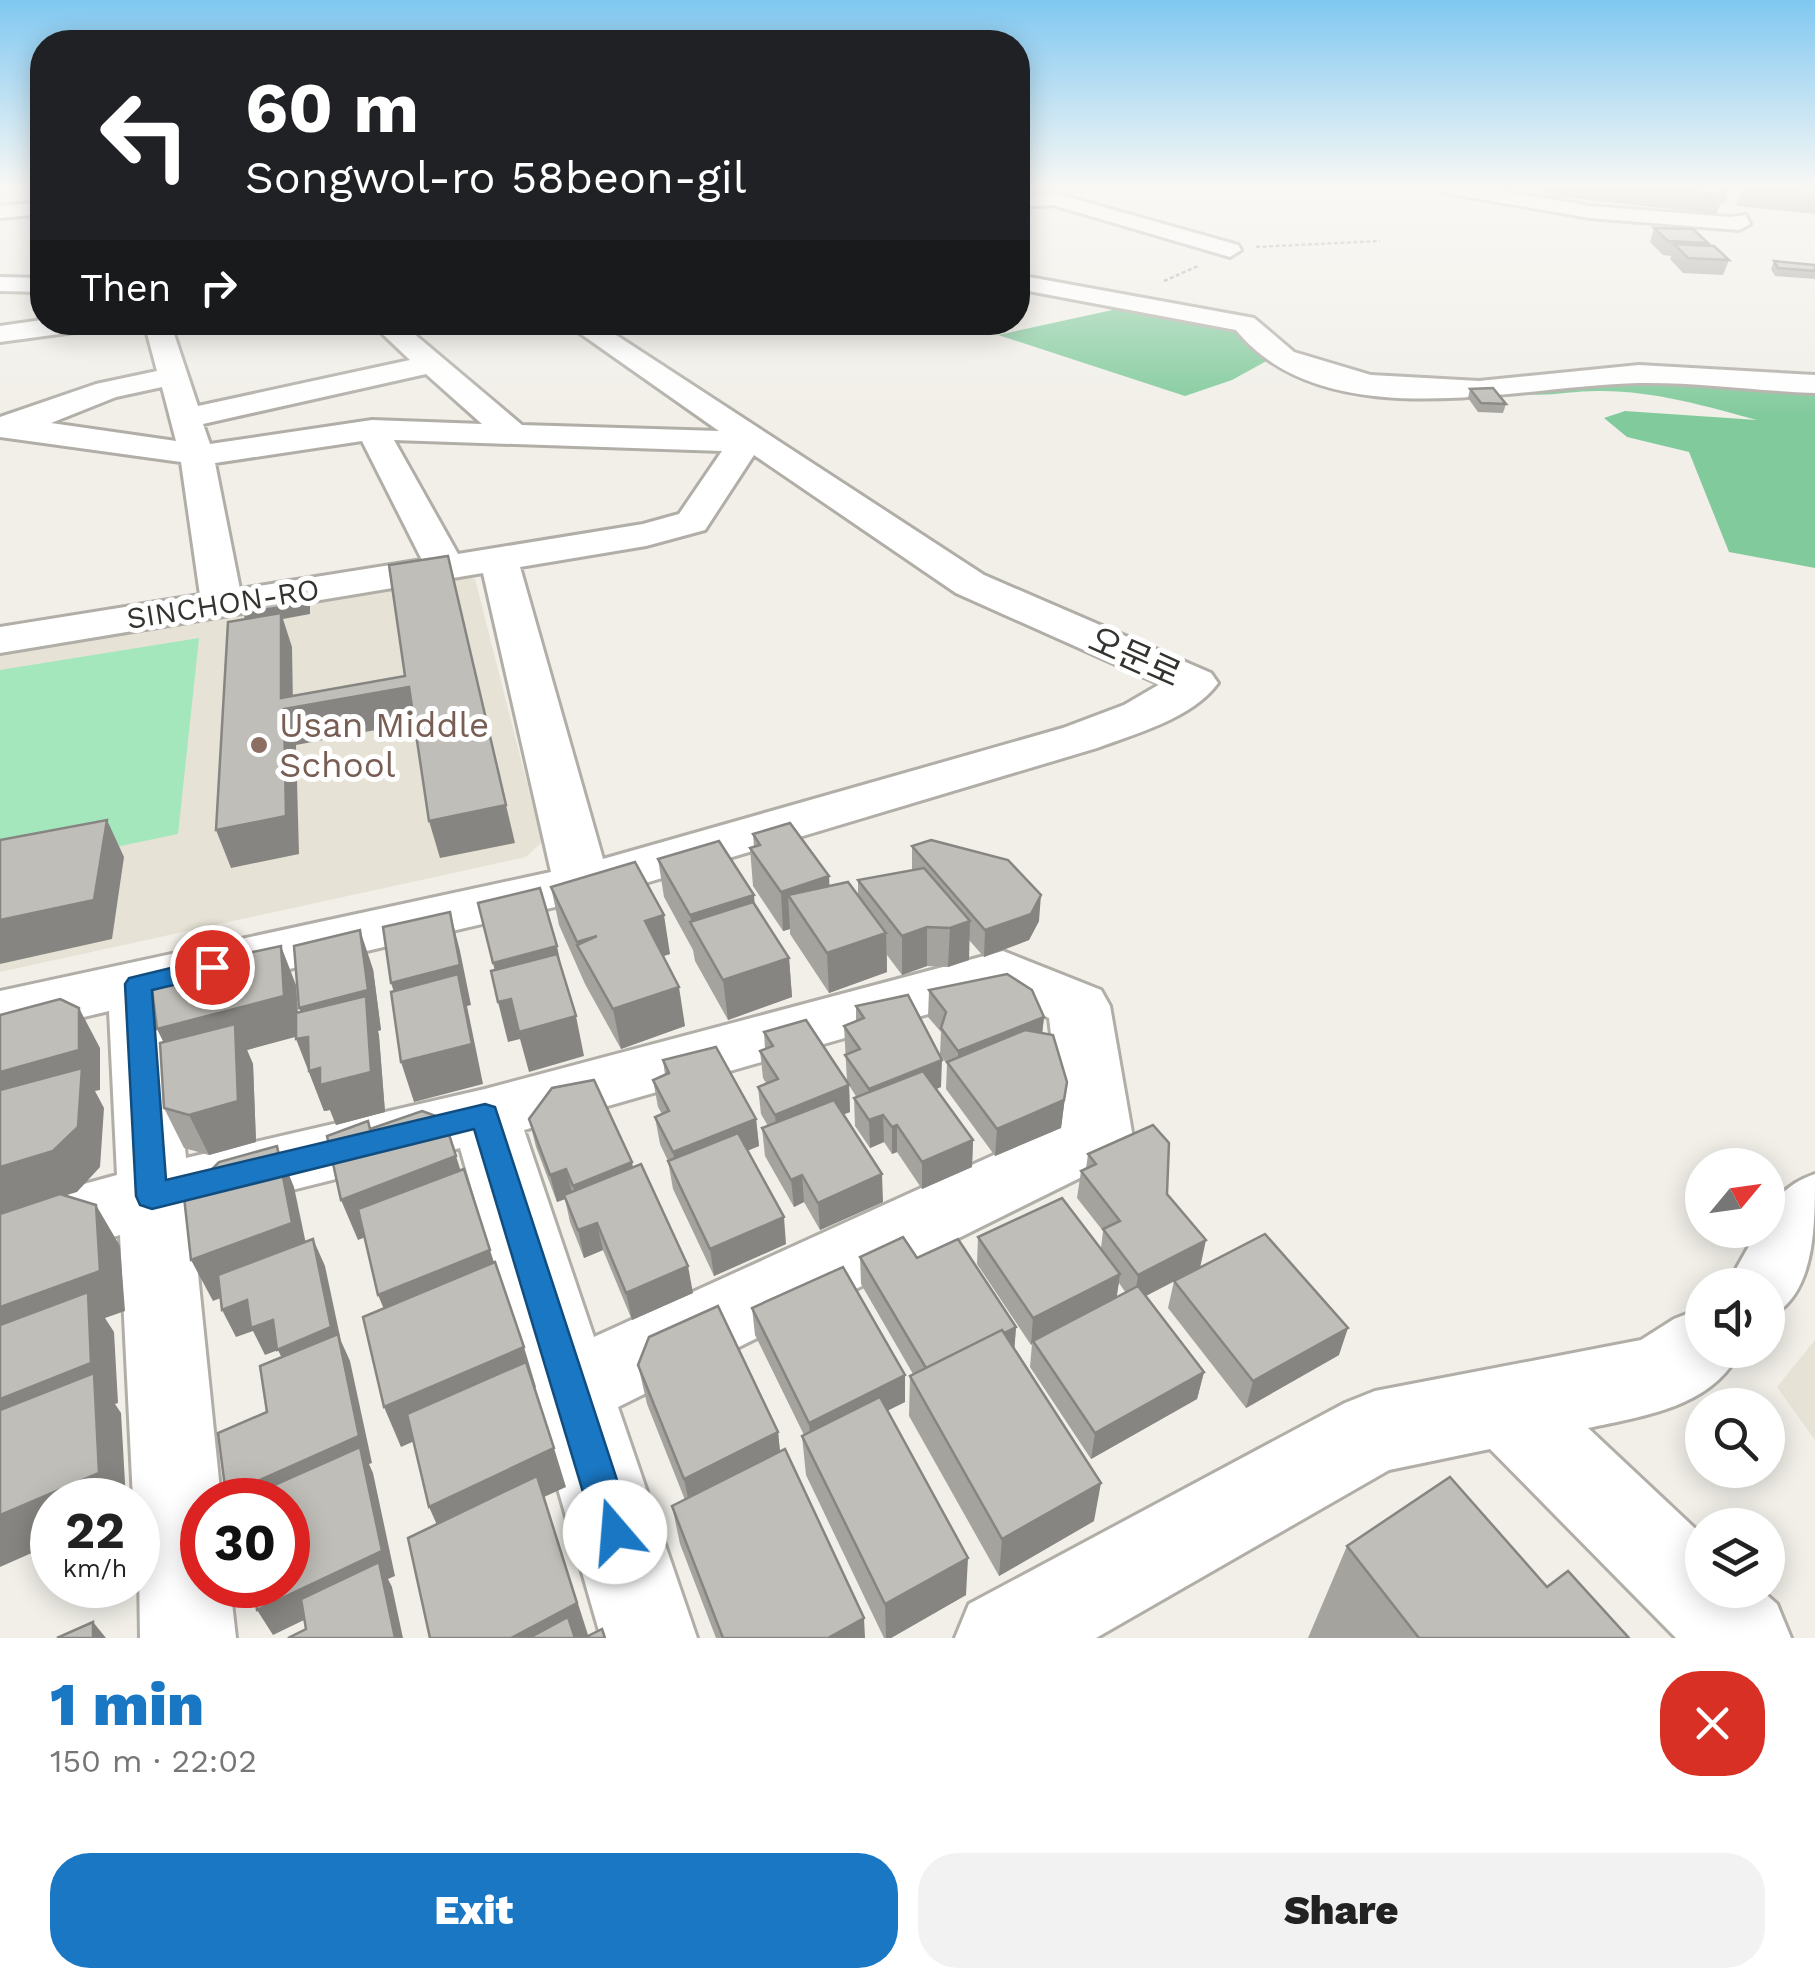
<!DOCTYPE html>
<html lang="en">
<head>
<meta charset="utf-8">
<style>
	:root { --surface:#fff; --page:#f2f2f2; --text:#222; --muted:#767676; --accent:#1a77c4 }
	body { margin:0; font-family:"Work Sans","Noto Sans KR",sans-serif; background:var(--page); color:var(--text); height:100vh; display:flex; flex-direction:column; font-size:38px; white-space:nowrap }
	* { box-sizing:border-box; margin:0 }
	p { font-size:32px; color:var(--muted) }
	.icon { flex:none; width:55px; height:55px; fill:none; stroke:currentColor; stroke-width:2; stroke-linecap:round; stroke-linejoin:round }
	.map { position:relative; height:1638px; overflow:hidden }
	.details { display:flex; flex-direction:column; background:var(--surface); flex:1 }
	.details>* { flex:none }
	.top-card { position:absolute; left:30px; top:30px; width:1000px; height:305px; border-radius:40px; box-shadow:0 5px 25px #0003; background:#202124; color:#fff; overflow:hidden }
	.needle { width:65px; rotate:61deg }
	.fabs { position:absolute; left:1685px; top:1148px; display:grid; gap:20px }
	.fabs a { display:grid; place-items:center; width:100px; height:100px; border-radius:50%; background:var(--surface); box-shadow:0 5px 25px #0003; font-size:50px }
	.speed { position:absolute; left:30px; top:1478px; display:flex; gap:20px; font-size:50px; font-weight:700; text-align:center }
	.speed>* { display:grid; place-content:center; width:130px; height:130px; border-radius:50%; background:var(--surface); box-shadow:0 5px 25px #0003; line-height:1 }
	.speed small { font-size:25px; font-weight:400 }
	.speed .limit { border:15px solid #d22; background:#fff; color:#111 }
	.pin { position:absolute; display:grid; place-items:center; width:85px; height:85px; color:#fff; margin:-42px; border:5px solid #fff; border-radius:50%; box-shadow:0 2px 10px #0007 }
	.me { position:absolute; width:110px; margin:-55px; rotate:342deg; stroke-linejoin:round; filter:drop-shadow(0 0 8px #0008) }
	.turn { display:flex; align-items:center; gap:35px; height:210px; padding:0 50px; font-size:45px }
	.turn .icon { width:130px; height:130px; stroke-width:2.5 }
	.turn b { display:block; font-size:70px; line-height:85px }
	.then { display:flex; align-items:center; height:95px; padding:0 50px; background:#0003; gap:20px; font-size:38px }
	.round { display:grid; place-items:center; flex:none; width:105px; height:105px; border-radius:40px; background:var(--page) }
	.summary { display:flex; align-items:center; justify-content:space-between; height:170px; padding:0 50px }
	h1 { font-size:60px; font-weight:800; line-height:75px; color:var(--accent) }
	.cta { display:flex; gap:20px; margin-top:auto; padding:20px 50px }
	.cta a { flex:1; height:115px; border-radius:40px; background:var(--accent); color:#fff; font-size:40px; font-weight:800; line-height:115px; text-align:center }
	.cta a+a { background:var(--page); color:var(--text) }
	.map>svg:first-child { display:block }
	.built { fill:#e6e2d5 }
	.green { fill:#a4e7bc }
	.forest { fill:#81ca9c }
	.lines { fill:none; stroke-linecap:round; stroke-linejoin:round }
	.minor-casing { stroke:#b1aea8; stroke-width:6 }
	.path { stroke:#abaaa4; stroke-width:2.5; stroke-dasharray:4 2.5; stroke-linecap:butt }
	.minor { fill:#fff; fill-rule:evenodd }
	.wall { fill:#a5a39e; fill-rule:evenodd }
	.shaded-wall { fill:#868581 }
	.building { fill:#c0beb8; stroke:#868581; stroke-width:2.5 }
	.route { fill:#1a77c4; stroke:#114d7f; stroke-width:2.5 }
	.education-dot { fill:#8d6e63; stroke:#fff; stroke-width:4 }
	.labels { text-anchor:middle; stroke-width:10; stroke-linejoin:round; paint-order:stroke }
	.far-street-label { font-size:30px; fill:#343330; stroke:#fff }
	.street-label { font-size:35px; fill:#343330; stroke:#fff }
	.education-label { font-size:35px; fill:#785e54; stroke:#fff; text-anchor:start }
</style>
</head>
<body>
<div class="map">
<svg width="1815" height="1638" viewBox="0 0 1815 1638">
	<rect width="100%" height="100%" fill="#f1efe8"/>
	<g class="built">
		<path d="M459 575 475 579 542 842 526 857 0 972V647Z"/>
		<path d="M1815 1340V1440L1777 1387Z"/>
	</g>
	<path class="green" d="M199 638 178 834 0 871V670Z"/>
	<g class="forest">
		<path d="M1117 309 1236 324 1243 340 1274 357 1232 380 1185 396 998 335Z"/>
		<path d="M1643 378 1815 388V568L1729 552 1689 452 1627 437 1604 418 1625 411 1757 420C1706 406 1651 390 1597 391 1565 391 1537 400 1506 390Z"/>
	</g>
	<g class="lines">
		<defs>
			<g id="minor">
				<path d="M1436 187H1479L1590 206 1730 217 1746 215 1750 224 1739 230 1590 218 1446 193Z"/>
				<path d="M1054 193 1238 245 1241 250 1230 257 1053 205 1018 207V195Z"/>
				<path d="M42 202V214L0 218V206Z"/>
				<path d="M1018 275 1254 318 1294 352 1371 375 1479 381 1639 365 1815 375V393C1756 391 1698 382 1639 383 1519 385 1326 440 1236 330L1018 289Z"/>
				<path d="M0 277 42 278V292L0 291Z"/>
				<path d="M42 320V322H102L89 330 0 342V326Z"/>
				<path d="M144 322H170L198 406 410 360 370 322H400L522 425 719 431 564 322H596L984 575 1211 673 1218 683C1193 718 1135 734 1097 748L602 896 170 997 186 1158 485 1089 1003 951 1101 990 1110 1006 1133 1138 1122 1157 618 1407 697 1638H601L460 1148 192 1215 221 1500H202V1585H230L236 1638H140L138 1500H133L120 1235 0 1271V1207L117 1175 109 1011 0 1037V991L551 872 483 573 0 653V627L200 595 181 462 0 437V417L96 384 157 371ZM426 374 482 424 372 420 210 444 203 424ZM162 387 176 441 51 423 116 397ZM394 440 722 451 679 514 643 524 458 554ZM362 441 422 560 240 589 215 463ZM754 455 956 593 1160 684 1124 705 1063 728 603 859 520 567 646 546 705 530ZM998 994 1049 1018 1062 1124 594 1337 524 1130Z"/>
				<path d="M1815 1174C1815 1229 1815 1295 1768 1318V1285H1727L1758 1230H1768C1768 1200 1789 1183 1815 1174Z"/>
				<path d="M1702 1308V1350H1740C1714 1407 1643 1416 1588 1428L1702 1535V1590H1761L1777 1604 1791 1638H1676L1490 1449 1389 1470 1096 1638H955L969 1604 1345 1403 1375 1391 1641 1340 1674 1319Z"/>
			</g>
		</defs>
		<use href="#minor" class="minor-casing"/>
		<g class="path">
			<path d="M1256 247 1380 241"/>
			<path d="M1164 281 1198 266"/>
		</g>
		<use href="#minor" class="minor"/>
	</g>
	<g class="wall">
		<path d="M1544 187H1731L1725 203H1721L1716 214 1542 195Z"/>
		<path d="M1743 187H1815V214L1736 206Z"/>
		<path d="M1654 228 1708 243 1707 246 1729 260 1723 275 1683 273 1670 259 1671 256 1663 255 1650 242Z"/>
		<path d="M1774 261 1815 265V279L1775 276 1771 269Z"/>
		<path d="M1470 389 1506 404 1503 413 1478 412 1468 398Z"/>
		<path d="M753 834 829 886 858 895V880L912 870V846L1039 921 1029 940 984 957 969 940V960L948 967 927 966 902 975 887 955V972L829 993 790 934V929L783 931 753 886 750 848 754 847Z"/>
		<path d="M658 859 754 904 789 958 792 997 728 1020 695 961 693 950 664 897Z"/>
		<path d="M551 887 670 954 663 956 685 1026 621 1049 585 984 559 925Z"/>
		<path d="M373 969 381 1030 378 1031 379 1036 385 1112 336 1125 330 1110 324 1111 296 1036 247 1050 253 1064 256 1142 209 1155 184 1148 164 1108 296 985 298 1012Z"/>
		<path d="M929 990 1044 1017 1042 1033 1067 1082 1061 1128 995 1156 946 1089 947 1064 940 1055 941 1032 928 1017Z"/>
		<path d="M856 1006 941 1087 936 1089 973 1140 972 1167 922 1189 897 1152 892 1154 884 1142 870 1148 855 1126 854 1098H857L849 1085 850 1112 843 1114 883 1202 820 1230 804 1202 794 1207 765 1156 762 1128 768 1126 761 1114 758 1087 766 1083 763 1078 760 1051 765 1049 764 1032 847 1081 844 1026 856 1021Z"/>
		<path d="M663 1060 756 1119 759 1146 747 1151 786 1244 714 1276 673 1189 668 1161 660 1144 655 1117 662 1114 658 1107 653 1080 665 1075Z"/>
		<path d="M529 1119 633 1168 693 1293 632 1320 603 1250 584 1258 570 1222 565 1199 557 1202 536 1147Z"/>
		<path d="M1088 1154 1167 1194 1200 1267 1339 1355 1246 1408 1168 1308 1174 1281 1146 1296 1204 1372 1197 1399 1091 1459 1030 1367 1032 1344 1031 1345 977 1264 978 1237 1101 1248 1103 1231 1077 1198 1081 1171 1086 1169ZM1119 1283 1126 1293 1116 1298Z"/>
		<path d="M860 1257 917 1258 1016 1327 1014 1349 1094 1521 999 1576 909 1416 910 1376 913 1374 861 1284Z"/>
		<path d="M752 1308 905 1375V1402L888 1410 966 1595 891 1638H884L806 1475 802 1436 804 1435 755 1335Z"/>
		<path d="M638 1365 778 1432 780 1452 865 1638H716L680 1544 672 1506 685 1500 647 1404Z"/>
		<path d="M1347 1546 1547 1587 1629 1638H1308Z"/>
	</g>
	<g class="shaded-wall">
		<path d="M306 592 310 603V614L283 619 292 647 293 708 409 687 418 722 296 745 299 854 231 868 216 830 247 625 243 613Z"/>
		<path d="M506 805 515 843 440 858 429 821Z"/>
		<path d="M107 820 124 857 112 939 0 964V920Z"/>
		<path d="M829 876 831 915 788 895 790 929 783 931 781 892Z"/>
		<path d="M754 895 757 934 692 926 690 915Z"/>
		<path d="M1041 895 1039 921 1029 940 984 957 985 930Z"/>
		<path d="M450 912 460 951 471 1005 467 1006 483 1084 414 1102 401 1062 404 1022 391 983Z"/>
		<path d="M664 915 670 954 651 960 645 921Z"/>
		<path d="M970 921 969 960 948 967 950 928Z"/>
		<path d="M927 927V966L902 975V936Z"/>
		<path d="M360 930 373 969 381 1030 378 1031 379 1036 385 1112 336 1125 330 1110 324 1111 296 1039 308 1037 314 1048 299 1008Z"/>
		<path d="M886 933 887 972 829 993 827 953Z"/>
		<path d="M281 946 296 985 299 1036 247 1050 253 1064 256 1142 209 1155 189 1115 176 1068 157 1029Z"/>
		<path d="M557 946 565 985 576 1016 584 1056 529 1072 520 1039 508 1042 498 1002 502 1001 493 963Z"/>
		<path d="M789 958 792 997 728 1020 723 980Z"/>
		<path d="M679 987 685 1026 621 1049 613 1009Z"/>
		<path d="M79 1008 100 1048V1090L95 1091 104 1108 100 1167 77 1192 0 1215V1072Z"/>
		<path d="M1044 1017 1041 1044 958 1078V1051Z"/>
		<path d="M942 1060 941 1087 869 1117V1089Z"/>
		<path d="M1067 1082 1061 1128 995 1156 997 1129Z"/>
		<path d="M849 1085 850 1112 777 1142 775 1115Z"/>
		<path d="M883 1115 884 1142 870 1148 869 1120Z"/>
		<path d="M756 1119 759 1146 677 1179 673 1152Z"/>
		<path d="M897 1125V1152L892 1154V1127Z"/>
		<path d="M973 1140 972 1167 922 1189V1162Z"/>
		<path d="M277 1146 294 1187 310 1263 213 1301 191 1260Z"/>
		<path d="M456 1156 469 1197 358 1240 341 1200Z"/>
		<path d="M632 1162 637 1190 579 1213 573 1186Z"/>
		<path d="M566 1169 573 1196 557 1202 550 1175Z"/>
		<path d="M882 1174 883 1202 820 1230 818 1203Z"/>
		<path d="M802 1175 804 1202 794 1207 791 1180Z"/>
		<path d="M96 1205 120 1246 125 1311 105 1318 114 1332 118 1403 115 1404 121 1413 126 1500H52V1544L0 1567V1307Z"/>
		<path d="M784 1217 786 1244 714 1276 710 1249Z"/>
		<path d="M597 1223 603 1250 584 1258 578 1230Z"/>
		<path d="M313 1239 325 1266 341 1341 350 1361 372 1463 369 1464 373 1473 395 1576 388 1579 392 1587 403 1638H395L383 1582 273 1635 257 1610 288 1500H229L226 1495 291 1377 278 1350 265 1355 253 1331 236 1337 222 1310 247 1300Z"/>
		<path d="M1206 1240 1200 1268 1134 1302 1138 1275Z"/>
		<path d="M490 1250 503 1290 395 1335 378 1295Z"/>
		<path d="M688 1266 693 1293 632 1320 626 1293Z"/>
		<path d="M1120 1274 1116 1302 1033 1341 1032 1344 1031 1345 1033 1318Z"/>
		<path d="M1016 1327 1014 1354 928 1371Z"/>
		<path d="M1348 1328 1339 1355 1246 1408 1253 1381Z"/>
		<path d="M524 1347 536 1387 401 1447 384 1407Z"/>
		<path d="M1204 1372 1197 1399 1091 1459 1095 1433Z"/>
		<path d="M905 1375V1402L811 1449 809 1423Z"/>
		<path d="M778 1432 782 1471 692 1518 684 1479Z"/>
		<path d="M554 1448 566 1487 544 1497 589 1638H511L446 1545 429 1507Z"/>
		<path d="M1101 1483 1094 1521 999 1576 1002 1539Z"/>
		<path d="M968 1558 966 1595 891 1638H886L885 1604Z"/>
		<path d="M864 1618 865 1638H828Z"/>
		<path d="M93 1622 106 1638H93Z"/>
	</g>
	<g class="building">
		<path d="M1648 187H1712L1726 188 1723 195Z"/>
		<path d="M1743 187H1815V194Z"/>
		<path d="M1654 228 1693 229 1708 243 1668 241Z"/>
		<path d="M1674 244 1714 246 1729 260 1688 258Z"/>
		<path d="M1774 261 1815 265V271L1778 268Z"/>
		<path d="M1493 388 1506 404 1481 403 1470 389Z"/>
		<path d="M448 556 506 805 429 821 409 687 284 709 286 816 216 830 228 622 281 613V698L405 676 389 565Z"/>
		<path d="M306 592 307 603 243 613V602Z"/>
		<path d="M107 820 94 900 0 920V840Z"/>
		<path d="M790 823 829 876 781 892 750 848 760 845 753 834Z"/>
		<path d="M931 840 1008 860 1041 895 1031 914 985 930 912 846Z"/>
		<path d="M719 841 754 895 690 915 658 859Z"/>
		<path d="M635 862 664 915 645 921 679 987 613 1009 577 945 597 936 577 942 551 887Z"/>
		<path d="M924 868 970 921 950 928 927 927 902 936 858 880Z"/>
		<path d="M848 882 886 933 827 953 788 895Z"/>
		<path d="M540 888 557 946 493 963 478 903Z"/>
		<path d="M753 902 789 958 723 980 690 922Z"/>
		<path d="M450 912 460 965 391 983 383 927Z"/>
		<path d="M360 930 368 990 299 1008 294 946Z"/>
		<path d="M281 946 284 996 157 1029 152 990 176 968Z"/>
		<path d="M557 954 576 1016 519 1032 511 999 498 1002 491 971Z"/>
		<path d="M458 974 472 1044 401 1062 391 992Z"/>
		<path d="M1007 974 1032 990 1044 1017 958 1051 941 1028 946 1012 929 990Z"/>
		<path d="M908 995 942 1060 869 1089 845 1055 860 1049 844 1026 864 1018 856 1006Z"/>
		<path d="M366 996 371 1072 320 1085V1068L309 1071 308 1037 296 1039V1013Z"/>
		<path d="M60 999 79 1008V1050L0 1072V1015Z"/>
		<path d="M806 1020 849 1085 775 1115 758 1087 778 1079 760 1051 773 1046 764 1032Z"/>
		<path d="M235 1024 238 1101 189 1115 164 1108 160 1043Z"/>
		<path d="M1025 1030 1053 1035 1067 1082 1064 1100 997 1129 947 1062Z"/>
		<path d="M716 1047 756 1119 673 1152 655 1117 669 1111 653 1080 669 1073 663 1060Z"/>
		<path d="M82 1068 78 1127 53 1151 0 1167V1090Z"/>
		<path d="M923 1071 973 1140 922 1162 897 1125 892 1127 883 1115 869 1120 854 1098Z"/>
		<path d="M594 1080 632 1162 573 1186 566 1169 550 1175 529 1119 552 1088Z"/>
		<path d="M834 1100 882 1174 818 1203 802 1175 791 1180 762 1128Z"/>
		<path d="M422 1111 444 1119 456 1156 341 1200 327 1136 368 1121 370 1129Z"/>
		<path d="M1153 1125 1169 1143 1167 1194 1206 1240 1138 1275 1103 1229 1120 1221 1081 1171 1096 1164 1088 1154Z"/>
		<path d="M738 1133 784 1217 710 1249 668 1161Z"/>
		<path d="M277 1146 292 1223 191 1260 184 1197 219 1162Z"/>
		<path d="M641 1164 688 1266 626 1293 597 1223 578 1230 564 1195Z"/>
		<path d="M464 1169 490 1250 378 1295 358 1209Z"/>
		<path d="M60 1194 96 1205 100 1271 0 1307V1214Z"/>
		<path d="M1062 1198 1120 1274 1033 1318 978 1237Z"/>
		<path d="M1265 1234 1348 1328 1253 1381 1174 1281Z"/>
		<path d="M903 1237 917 1258 958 1239 1016 1327 1004 1333 1002 1330 926 1368 860 1257Z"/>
		<path d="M313 1239 331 1327 277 1350 273 1320 251 1328 247 1300 222 1310 218 1275Z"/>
		<path d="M495 1262 524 1347 384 1407 363 1317Z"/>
		<path d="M843 1267 905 1375 809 1423 752 1308Z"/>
		<path d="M1138 1286 1204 1372 1095 1433 1033 1341Z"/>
		<path d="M88 1292 91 1363 0 1399V1325Z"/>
		<path d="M718 1306 778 1432 684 1479 638 1365 649 1337Z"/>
		<path d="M1002 1330 1101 1483 1002 1539 910 1376Z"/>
		<path d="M338 1334 359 1436 226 1495 218 1433 267 1412 260 1366Z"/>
		<path d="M526 1362 554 1448 429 1507 407 1414Z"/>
		<path d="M94 1373 99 1473 0 1515V1410Z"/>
		<path d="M880 1397 968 1558 885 1604 802 1436Z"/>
		<path d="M360 1447 382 1551 257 1610 253 1585H288V1500H241Z"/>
		<path d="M785 1449 864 1618 828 1638H723L672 1506Z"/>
		<path d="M537 1476 577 1603 511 1638H430L408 1538Z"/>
		<path d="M1450 1477 1547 1587 1568 1571 1629 1638H1419L1347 1546Z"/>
		<path d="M379 1562 395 1638H288L306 1629 301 1599Z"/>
		<path d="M568 1617 575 1638H529Z"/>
		<path d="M93 1622V1638H57Z"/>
		<path d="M602 1629 605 1638H584Z"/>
	</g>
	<linearGradient id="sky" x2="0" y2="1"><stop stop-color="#80c8f1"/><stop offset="0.45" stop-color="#f9f8f5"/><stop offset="1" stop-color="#f9f8f5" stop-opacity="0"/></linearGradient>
	<rect width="1815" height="416" fill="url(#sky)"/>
	<path class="route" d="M212 958 221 961 225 967 221 974 152 990 166 1180 485 1104 495 1107 634 1532 628 1546 615 1551 601 1546 595 1532 474 1129 152 1209 140 1205 136 1196 125 984 129 978Z"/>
	<circle class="education-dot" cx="259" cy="745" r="10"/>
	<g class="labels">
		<g class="far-street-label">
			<text transform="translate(223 604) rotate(-9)" y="10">SINCHON-RO</text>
		</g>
		<g class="street-label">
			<text transform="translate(1135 657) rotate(24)" y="12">오문로</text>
		</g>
		<g class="education-label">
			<text x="279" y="737">Usan Middle<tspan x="279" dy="40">School</tspan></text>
		</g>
	</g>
</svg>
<div class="fabs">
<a><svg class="needle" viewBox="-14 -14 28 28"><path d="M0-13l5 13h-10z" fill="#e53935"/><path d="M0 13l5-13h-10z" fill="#767676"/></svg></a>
<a><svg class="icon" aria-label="sound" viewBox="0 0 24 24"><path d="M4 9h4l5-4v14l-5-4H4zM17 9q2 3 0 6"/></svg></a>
<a><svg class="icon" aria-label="search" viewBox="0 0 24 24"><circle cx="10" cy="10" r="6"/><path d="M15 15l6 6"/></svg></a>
<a><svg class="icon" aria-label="layers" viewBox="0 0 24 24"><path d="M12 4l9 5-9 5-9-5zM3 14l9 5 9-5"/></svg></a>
</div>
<div class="speed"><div>22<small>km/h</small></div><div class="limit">30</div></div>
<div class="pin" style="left:212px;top:967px;background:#d93025"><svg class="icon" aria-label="arrive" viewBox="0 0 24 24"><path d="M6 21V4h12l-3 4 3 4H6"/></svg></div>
<svg class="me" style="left:615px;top:1532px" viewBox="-20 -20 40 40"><circle r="19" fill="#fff"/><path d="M0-13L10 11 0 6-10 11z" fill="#1a77c4"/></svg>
<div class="top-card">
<div class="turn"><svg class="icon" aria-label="left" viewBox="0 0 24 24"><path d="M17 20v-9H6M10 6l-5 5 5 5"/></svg><div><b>60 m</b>Songwol-ro 58beon-gil</div></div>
<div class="then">Then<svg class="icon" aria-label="right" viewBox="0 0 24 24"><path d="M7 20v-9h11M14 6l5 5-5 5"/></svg></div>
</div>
</div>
<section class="details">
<div class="summary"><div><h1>1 min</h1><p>150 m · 22:02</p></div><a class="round" style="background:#d93025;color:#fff"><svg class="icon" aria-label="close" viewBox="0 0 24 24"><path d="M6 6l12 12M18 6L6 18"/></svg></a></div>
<div class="cta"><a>Exit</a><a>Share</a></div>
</section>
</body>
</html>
